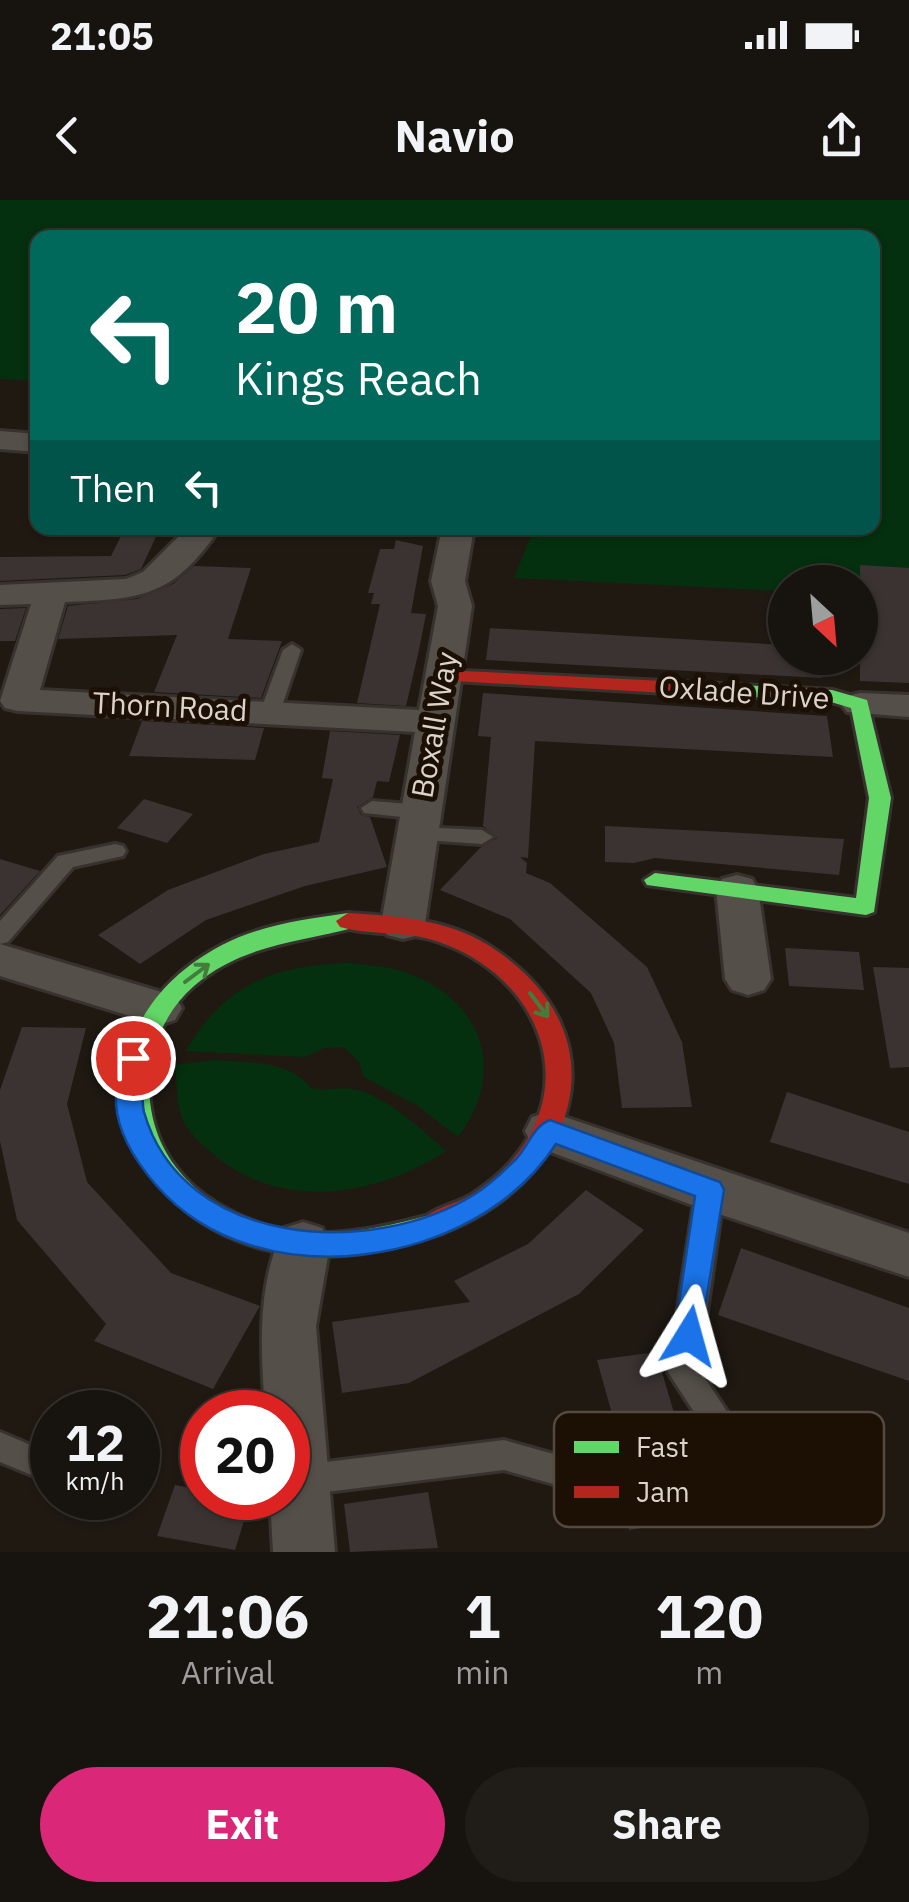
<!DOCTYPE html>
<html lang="en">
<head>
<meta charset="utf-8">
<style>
	:root { --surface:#17130e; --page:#201c17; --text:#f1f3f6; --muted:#9e9e9e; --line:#36322e; --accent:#db2777 }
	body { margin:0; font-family:"IBM Plex Sans",sans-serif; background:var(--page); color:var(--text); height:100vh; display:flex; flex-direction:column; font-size:38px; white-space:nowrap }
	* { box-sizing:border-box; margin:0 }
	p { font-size:32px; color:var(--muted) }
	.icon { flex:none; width:55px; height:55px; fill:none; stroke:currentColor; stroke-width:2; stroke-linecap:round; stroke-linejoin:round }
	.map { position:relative; height:1352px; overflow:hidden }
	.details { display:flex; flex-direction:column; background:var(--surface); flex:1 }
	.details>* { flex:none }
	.guide { position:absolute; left:30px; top:30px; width:850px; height:305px; border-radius:20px; box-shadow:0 2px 8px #0004,0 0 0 2px var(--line); background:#00695c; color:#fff; overflow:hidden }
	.needle { width:65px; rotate:154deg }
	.controls { position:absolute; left:768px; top:365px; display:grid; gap:20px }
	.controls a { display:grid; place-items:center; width:110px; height:110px; border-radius:50%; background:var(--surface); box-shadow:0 2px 8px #0004,0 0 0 2px var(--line); font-size:50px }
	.speed { position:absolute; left:30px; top:1190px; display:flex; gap:20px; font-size:50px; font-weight:700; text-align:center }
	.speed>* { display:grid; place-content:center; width:130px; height:130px; border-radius:50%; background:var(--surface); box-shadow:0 2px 8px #0004,0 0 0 2px var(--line); line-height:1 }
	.speed small { font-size:25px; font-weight:400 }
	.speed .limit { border:15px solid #d22; background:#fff; color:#111 }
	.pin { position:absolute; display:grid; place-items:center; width:85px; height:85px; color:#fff; margin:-42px; border:5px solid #fff; border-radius:50%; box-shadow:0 2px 10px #0007 }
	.me { position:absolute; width:110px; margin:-55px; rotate:8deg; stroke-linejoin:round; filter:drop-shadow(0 0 8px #0008) }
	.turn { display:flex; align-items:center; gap:35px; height:210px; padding:0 40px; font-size:45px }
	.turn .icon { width:130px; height:130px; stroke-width:2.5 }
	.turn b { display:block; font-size:70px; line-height:85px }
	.then { display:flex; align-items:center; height:95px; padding:0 40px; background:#0003; gap:20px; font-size:38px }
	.eta { display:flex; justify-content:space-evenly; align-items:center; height:170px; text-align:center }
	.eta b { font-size:60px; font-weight:800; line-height:70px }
	.action { display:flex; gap:20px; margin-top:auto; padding:20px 40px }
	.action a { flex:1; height:115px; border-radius:60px; background:var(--accent); color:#fff; font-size:40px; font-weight:800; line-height:115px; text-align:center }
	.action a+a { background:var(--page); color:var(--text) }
	.status { display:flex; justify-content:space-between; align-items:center; height:70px; padding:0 50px; background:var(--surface); direction:ltr }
	.status svg { height:28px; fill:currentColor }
	header { display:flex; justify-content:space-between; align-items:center; height:130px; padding:0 40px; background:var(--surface); font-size:45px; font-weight:800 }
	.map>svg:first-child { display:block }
	.green { fill:#04300f }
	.building { fill:#3a3332 }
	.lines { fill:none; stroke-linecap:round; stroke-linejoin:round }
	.lane-casing { stroke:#37322e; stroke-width:6 }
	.street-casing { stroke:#37322e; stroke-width:6 }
	.fast-casing { stroke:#37322e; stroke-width:6 }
	.jam-casing { stroke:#37322e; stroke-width:6 }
	.lane { fill:#544f49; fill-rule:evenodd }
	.street { fill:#544f49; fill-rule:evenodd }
	.fast { fill:#63d668; fill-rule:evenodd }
	.jam { fill:#b3261e; fill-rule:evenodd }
	.oneway { stroke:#437d3b }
	.route { fill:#1a73e8; stroke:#114b97; stroke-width:2.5 }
	.labels { text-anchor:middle; stroke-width:10; stroke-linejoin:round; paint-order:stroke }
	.street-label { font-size:30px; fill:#dcd3cb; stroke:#1c1004 }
	.key { fill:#1c1004; stroke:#564a40; stroke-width:2.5 }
	.key-label { font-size:28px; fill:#dcd3cb }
</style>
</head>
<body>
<div class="status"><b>21:05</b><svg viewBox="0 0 49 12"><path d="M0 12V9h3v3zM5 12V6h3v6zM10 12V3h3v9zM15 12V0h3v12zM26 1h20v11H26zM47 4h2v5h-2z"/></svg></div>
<header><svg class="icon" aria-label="back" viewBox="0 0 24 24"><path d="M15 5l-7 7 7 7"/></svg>Navio<svg class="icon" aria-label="share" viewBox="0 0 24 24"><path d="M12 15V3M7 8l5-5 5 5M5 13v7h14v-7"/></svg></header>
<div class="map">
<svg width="909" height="1352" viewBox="0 0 909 1352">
	<rect width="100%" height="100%" fill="#1f1912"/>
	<g class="green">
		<path d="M0 0H909V396L860 382H785V391L514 378 534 328H872V38H38L37 181 0 179Z"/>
		<path d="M351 763C368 766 388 766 405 772 483 800 508 871 458 937L418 906 364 877 359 862 344 847 324 848 305 857 186 851C225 783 274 765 351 763Z"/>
		<path d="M216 860C249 863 290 860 311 888 326 892 337 887 351 889 382 892 423 931 446 951 376 997 279 1012 212 953 201 944 188 932 182 918 176 903 177 881 175 865Z"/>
	</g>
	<g class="building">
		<path d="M125 328H160L141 369 125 375 0 381V357L111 356Z"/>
		<path d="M396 340 423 346 411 413 426 414 419 450 406 506 357 503 380 404H371L374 393H368L380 349H394Z"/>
		<path d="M860 365 909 368V483L860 481Z"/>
		<path d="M194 366 251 368 228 439 282 441 261 498 154 492 177 435 58 439 68 406 137 399 173 384Z"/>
		<path d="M26 408 15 441H0V409Z"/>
		<path d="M490 428 785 445V458H819L822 478 486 460Z"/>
		<path d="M483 493 827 516 833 557 535 541 528 658 520 657 527 663 526 673 550 683 647 767 682 842 692 907 622 908 614 843 591 793 510 719 440 690 480 648 497 638 483 626 491 537 478 536Z"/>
		<path d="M142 521 264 528 255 560 129 556Z"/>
		<path d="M330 531 400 535 389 582 377 581 373 597 357 607 361 615 370 617 387 667 305 686 206 720 140 764 98 735 168 690 264 654 319 642 333 579 322 578Z"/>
		<path d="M144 599 193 614 167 643 117 628Z"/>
		<path d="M605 626 725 632 844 639 839 675 655 658 634 663 605 662Z"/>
		<path d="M0 659 40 671 0 715Z"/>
		<path d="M785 748 859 752 864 790 789 786Z"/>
		<path d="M873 767 909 768V867L890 868Z"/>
		<path d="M22 827 86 828 67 904 87 982 171 1073 260 1106 213 1189 94 1141 106 1124 17 1020 0 941V890Z"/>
		<path d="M787 892 909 932V984L770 942Z"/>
		<path d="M586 990 644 1030 579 1094 409 1183 342 1193 332 1122 470 1102 454 1081 528 1044Z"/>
		<path d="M741 1048 909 1108V1181L718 1115Z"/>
		<path d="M656 1152 705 1318 629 1330 602 1227 615 1225 597 1160Z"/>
		<path d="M175 1285 202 1290V1298H251L235 1350 157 1336Z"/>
		<path d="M428 1292 438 1348 350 1352 344 1304Z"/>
	</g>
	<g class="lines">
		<defs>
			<g id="lane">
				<path d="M292 444 301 450 280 512 270 518 263 516 260 512 283 450Z"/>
				<path d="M372 601 421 605 432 612 421 619 364 613 361 608Z"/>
				<path d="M418 627 482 630 493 637 482 644 410 639 407 634 410 629Z"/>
				<path d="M115 644 123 646 126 651 123 656 73 667 8 742 0 744V721L58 656Z"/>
				<path d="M710 979 720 982 724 990 699 1169 758 1259 753 1269 742 1274 731 1269 668 1172 696 990 700 982Z"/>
				<path d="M0 1232 52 1254V1278L46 1281 0 1262Z"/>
				<path d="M504 1240 596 1266 607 1270 612 1281 607 1292 596 1296 504 1270 302 1295 291 1291 288 1284 291 1269 302 1265Z"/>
			</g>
			<g id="street">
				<path d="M0 231 38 234V252L0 249Z"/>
				<path d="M187 328H220C173 397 143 399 65 402L40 490 419 510 438 406 431 381 442 328H474L465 381 472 406 425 724 419 735 403 739 387 735 381 724 415 532 18 511 5 508 0 501 31 404 0 405V385L126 379 143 372Z"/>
				<path d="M860 493 909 495V517L847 512 841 504 847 496Z"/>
				<path d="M737 675 752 679 758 689 771 779 764 790 748 795 732 790 725 779 716 689 722 679Z"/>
				<path d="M0 744 175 796 182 808 175 820 159 825 0 776Z"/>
				<path d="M550 912 909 1033V1077L692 1005 532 945 525 931 532 917Z"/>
				<path d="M303 1022 322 1028 330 1044 316 1126 335 1352H273L270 1298H288V1212H265C261 1151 256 1085 284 1028Z"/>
			</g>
			<g id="fast">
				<path d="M684 482 832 490 867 500 891 598 874 712 866 715 647 685 644 680 655 673 856 698 869 598 851 508 831 502 677 492 674 488Z"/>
				<path d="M348 713 356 715 360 721 356 727C298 743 242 744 194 786 141 832 134 917 179 971 199 996 231 1014 261 1024 316 1043 379 1029 433 1014L443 1017 447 1025 443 1033C390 1051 333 1063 278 1052 110 1019 62 829 222 745 260 725 306 719 348 713Z"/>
			</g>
			<g id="jam">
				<path d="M443 470 684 482 694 488 684 494 436 480 433 476 436 472Z"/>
				<path d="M348 713C395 716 447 719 488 745 631 835 576 988 433 1036L423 1033 419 1025C428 1008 455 1005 471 995 483 987 497 977 507 966 584 884 538 776 439 742 406 730 372 736 340 727L336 721Z"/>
			</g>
		</defs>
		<use href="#lane" class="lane-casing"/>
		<use href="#street" class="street-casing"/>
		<use href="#fast" class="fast-casing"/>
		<use href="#jam" class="jam-casing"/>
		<use href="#lane" class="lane"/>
		<use href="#street" class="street"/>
		<use href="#fast" class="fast"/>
		<use href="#jam" class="jam"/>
	</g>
	<defs><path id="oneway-shaft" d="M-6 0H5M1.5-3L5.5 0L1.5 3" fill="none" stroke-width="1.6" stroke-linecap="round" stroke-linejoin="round" transform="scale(2.5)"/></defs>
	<g class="oneway">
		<use href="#oneway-shaft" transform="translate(197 773) rotate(-37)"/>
		<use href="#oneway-shaft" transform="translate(539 805) rotate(53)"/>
	</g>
	<path class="route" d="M133 849 146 858C145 875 140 896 144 912 182 1047 372 1059 475 994 489 985 504 971 516 959 528 947 533 926 550 920L720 982 724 990 699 1145 689 1149 678 1145 674 1136 695 996 556 944C476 1068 257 1101 156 985 137 963 118 934 116 904 116 889 119 873 120 858Z"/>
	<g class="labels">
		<g class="street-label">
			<text transform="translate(744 493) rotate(4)" y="10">Oxlade Drive</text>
			<text transform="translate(170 507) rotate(3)" y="10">Thorn Road</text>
			<text transform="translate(435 525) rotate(-80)" y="10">Boxall Way</text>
		</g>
	</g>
	<rect x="554" y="1212" width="330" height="115" rx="15" class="key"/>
	<rect x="574" y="1241" width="45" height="12" fill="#63d668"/>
	<rect x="574" y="1286" width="45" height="12" fill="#b3261e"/>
	<g class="key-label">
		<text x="636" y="1257">Fast</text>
		<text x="636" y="1302">Jam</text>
	</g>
</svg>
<div class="controls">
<a><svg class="needle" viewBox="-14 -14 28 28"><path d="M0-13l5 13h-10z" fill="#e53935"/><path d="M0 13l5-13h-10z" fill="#9e9e9e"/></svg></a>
</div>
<div class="speed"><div>12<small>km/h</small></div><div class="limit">20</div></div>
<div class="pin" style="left:133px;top:858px;background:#d93025"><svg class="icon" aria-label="arrive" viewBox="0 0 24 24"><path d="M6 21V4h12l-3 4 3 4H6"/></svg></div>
<svg class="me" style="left:689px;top:1136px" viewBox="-20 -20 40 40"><path d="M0-17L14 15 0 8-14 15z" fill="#1a73e8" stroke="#fff" stroke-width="4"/></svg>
<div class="guide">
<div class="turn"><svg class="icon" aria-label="left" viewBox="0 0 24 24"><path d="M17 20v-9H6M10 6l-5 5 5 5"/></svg><div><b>20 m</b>Kings Reach</div></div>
<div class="then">Then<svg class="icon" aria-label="left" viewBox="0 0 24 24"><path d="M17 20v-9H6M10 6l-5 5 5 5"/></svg></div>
</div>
</div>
<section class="details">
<div class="eta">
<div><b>21:06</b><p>Arrival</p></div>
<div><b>1</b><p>min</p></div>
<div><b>120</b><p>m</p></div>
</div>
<div class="action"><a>Exit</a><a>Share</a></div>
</section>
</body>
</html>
